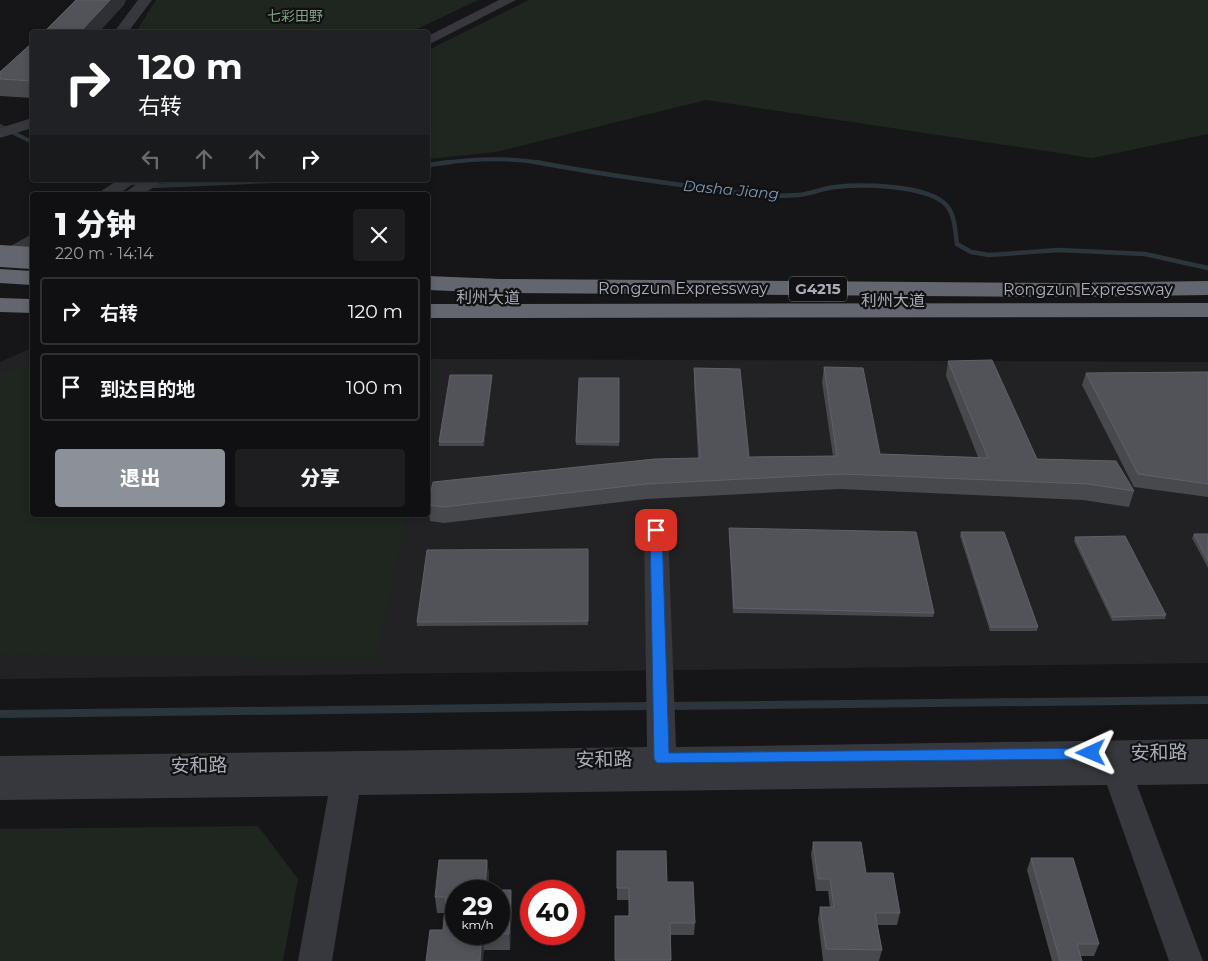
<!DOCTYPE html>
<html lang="zh">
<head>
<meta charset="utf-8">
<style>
	:root { --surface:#101012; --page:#1e1e20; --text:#f1f3f6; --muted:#9c9d9f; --line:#303032; --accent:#8c9099 }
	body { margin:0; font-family:Montserrat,"Noto Sans SC",sans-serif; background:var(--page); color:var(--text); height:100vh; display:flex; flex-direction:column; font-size:19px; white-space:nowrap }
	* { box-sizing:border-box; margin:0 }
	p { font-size:16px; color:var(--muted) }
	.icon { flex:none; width:28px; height:28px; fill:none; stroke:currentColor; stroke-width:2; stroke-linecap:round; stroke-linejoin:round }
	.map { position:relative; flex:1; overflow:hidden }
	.sheet { position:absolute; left:30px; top:192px; width:400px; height:325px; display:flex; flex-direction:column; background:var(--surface); border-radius:5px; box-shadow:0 2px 8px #0003,0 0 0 1px var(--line) }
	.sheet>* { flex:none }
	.hud { position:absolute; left:30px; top:30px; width:400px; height:152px; border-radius:5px; box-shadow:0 2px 8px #0003,0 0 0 1px var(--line); background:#202124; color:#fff; overflow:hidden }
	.speed { position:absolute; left:445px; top:880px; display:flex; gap:10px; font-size:25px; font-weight:700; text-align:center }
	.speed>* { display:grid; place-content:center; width:65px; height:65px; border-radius:50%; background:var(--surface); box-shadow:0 2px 8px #0003,0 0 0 1px var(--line); line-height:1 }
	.speed small { font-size:12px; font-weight:400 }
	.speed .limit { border:8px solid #d22; background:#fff; color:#111 }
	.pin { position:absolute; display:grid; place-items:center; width:42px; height:42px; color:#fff; margin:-21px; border-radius:10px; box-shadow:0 2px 8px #0006 }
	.me { position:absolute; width:55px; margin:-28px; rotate:269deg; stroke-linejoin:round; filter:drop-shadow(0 0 4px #0008) }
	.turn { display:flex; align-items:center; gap:18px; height:105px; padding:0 25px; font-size:22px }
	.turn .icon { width:65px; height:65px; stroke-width:2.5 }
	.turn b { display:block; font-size:35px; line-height:42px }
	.lanes { display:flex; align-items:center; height:48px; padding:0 25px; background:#0003; justify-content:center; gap:25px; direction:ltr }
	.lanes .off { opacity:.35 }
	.round { display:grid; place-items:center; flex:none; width:52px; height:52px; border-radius:5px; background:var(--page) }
	.head { display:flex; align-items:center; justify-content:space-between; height:85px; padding:0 25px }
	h1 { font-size:30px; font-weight:800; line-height:38px }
	.action { display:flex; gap:10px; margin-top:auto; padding:10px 25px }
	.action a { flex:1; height:58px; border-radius:5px; background:var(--accent); color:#fff; font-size:20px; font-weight:800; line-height:58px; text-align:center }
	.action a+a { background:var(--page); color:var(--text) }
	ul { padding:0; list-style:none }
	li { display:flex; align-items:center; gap:15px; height:68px; margin:0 10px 8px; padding:0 15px; border:2px solid var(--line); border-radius:5px }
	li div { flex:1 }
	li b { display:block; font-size:19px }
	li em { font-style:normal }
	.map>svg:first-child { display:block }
	.built { fill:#222225 }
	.green { fill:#1e261f }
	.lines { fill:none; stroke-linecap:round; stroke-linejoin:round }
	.stream-far2 { stroke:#2c353c; stroke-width:4 }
	.stream-far1 { stroke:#2c353c; stroke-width:4.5 }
	.stream { stroke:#2c353c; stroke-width:8 }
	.minor { fill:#37383d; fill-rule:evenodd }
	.highway { fill:#63666e; fill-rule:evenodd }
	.highway-bridge { stroke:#63666e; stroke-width:22 }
	.wall { fill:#47494d }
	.shaded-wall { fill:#2f3033 }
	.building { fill:#525359; stroke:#5f6168; fill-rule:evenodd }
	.route { fill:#1a73e8; stroke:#114b97 }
	.labels { text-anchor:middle; stroke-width:4.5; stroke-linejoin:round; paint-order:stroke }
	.far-park-label { font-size:14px; fill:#7fa381; stroke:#111113 }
	.far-water-label { font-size:15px; font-style:italic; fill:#7f9bb3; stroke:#111113 }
	.shield { fill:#111113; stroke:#7b7e86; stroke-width:1 }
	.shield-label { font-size:15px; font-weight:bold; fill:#a8adb8 }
	.street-label { font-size:16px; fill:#a8adb8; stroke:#111113 }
	.near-street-label { font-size:19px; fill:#a8adb8; stroke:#111113 }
</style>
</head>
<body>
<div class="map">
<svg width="1208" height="961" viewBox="0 0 1208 961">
	<rect width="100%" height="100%" fill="#161618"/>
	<path class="built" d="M32 348V515H428V359L1208 362V663L0 679V362Z"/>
	<g class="green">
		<path d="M156 0H478L411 32H136Z"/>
		<path d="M529 0H1208V134L1092 158 706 100 496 152 428 159V50Z"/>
		<path d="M428 360H438L428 410Z"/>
		<path d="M32 362V515H406L376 659 0 654V374Z"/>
		<path d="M258 826 298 879 283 961H0V829Z"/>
	</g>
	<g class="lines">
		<g class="stream-far2">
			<path d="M0 126 32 142"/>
			<path d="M441 163C476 159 507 157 542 163"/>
		</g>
		<g class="stream-far1">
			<path d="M535 162C589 172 643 180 697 187 730 192 764 198 798 195 811 194 823 188 835 187 863 184 921 185 943 202 955 211 955 230 957 244L971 252 989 255 1059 250 1145 254 1208 268"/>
			<path d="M428 165 451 162"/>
			<path d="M117 180 151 186 291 180"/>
		</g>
		<g class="stream">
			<path d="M667 706 1208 700"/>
			<path d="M0 714 653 706"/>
		</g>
		<g class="minor">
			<path d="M138 0H152L128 32H114Z"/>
			<path d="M499 0H516L428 45V36Z"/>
			<path d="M32 118V128L0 138V128Z"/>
			<path d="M118 180H139L117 195H95Z"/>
			<path d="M143 180H164L142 195H121Z"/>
			<path d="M32 234V248L7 264 0 266V252Z"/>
			<path d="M656 522 665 524 668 530 676 747 1208 739V784L1137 785 1203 961H1169L1107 785 359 795 332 961H298L328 796 0 800V756L647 747 644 530 647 524Z"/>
		</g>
		<g class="highway">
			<path d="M0 269 32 271V285L0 283Z"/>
			<path d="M428 276 500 279 1068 283 1208 281V295L1068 297 500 293 428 290Z"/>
			<path d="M0 298 32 299V313L0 312Z"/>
			<path d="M1208 303V317L428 318V304Z"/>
		</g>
		<path class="highway-bridge" d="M0 256 32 258"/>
	</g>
	<g class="wall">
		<path d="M32 43V98L0 96V72Z"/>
		<path d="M948 361 1037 459 1134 491 1129 507 1083 500 840 489 646 499 444 523 430 521 428 505 698 458 694 384V368L749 457 833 456 822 382 824 367 880 454 978 457 946 376Z"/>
		<path d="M1208 372V497L1134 487 1082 385 1086 373Z"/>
		<path d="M492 375V379L484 446H439V442Z"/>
		<path d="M579 378H619V446L576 445Z"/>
		<path d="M729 528 934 613 933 617 733 613Z"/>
		<path d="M961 532 1038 627 1037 631H990L960 536Z"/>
		<path d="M1194 534H1208V568L1192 538Z"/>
		<path d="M1075 537 1166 615 1165 619 1112 621 1074 541Z"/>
		<path d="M588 549V625L417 626V622Z"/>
		<path d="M813 842 866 873 900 913 897 925H877L882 950 879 961H823L818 919 820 907H830L828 891H816L811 854Z"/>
		<path d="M617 851 667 882 695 923 694 935H671V961H615V916H629V900H617Z"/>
		<path d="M1031 858 1099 944 1094 956H1080L1082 961H1052L1027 870Z"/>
		<path d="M487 860 489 875 488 890H511L512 905 510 950H484L443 930 444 913H437L435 897Z"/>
	</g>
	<g class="shaded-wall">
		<path d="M110 0H126L124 5 99 32H80Z"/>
		<path d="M492 375V379L484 446 483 442Z"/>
		<path d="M487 860 489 875 488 891H485Z"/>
		<path d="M511 890 512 905 510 950 509 934Z"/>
		<path d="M482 934 484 950 483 961H480Z"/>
	</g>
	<g class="building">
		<path d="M76 0H110L80 32H44Z"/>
		<path d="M32 43V81L0 79V72Z"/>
		<path d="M992 360 1037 459 1116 461 1134 491 1088 484 842 474 646 484 443 507 428 505 433 482 655 459 700 458 694 368 740 369 749 457 837 456 824 367 863 368 880 454 988 458 948 361Z"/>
		<path d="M1208 372V484L1138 474 1086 373Z"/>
		<path d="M450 375H492L483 442H439Z"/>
		<path d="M579 378H619V442H576Z"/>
		<path d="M729 528 916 532 934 613 734 608Z"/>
		<path d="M961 532H1004L1038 627H991Z"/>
		<path d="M1194 534H1208V561Z"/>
		<path d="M1125 536 1166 615 1113 617 1075 537Z"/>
		<path d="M588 549V621L417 622 427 550Z"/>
		<path d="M813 842H861L866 873H893L900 913H875L882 950 826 949 820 907H834L830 879H818Z"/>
		<path d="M617 851H666L667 882H693L695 923H670L671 960H615V916H629V888H617Z"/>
		<path d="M1031 858H1073L1099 944H1077L1082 961H1060Z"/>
		<path d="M439 860H487L485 890H511L509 934H482L480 961H426L430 930H443L446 897H435ZM456 891H499V934H456Z"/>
	</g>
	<path class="route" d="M656 527 662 530 669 753 1091 748 1096 749 1098 753 1096 757 1091 759 657 763 654 759 650 530Z"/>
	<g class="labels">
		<g class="far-park-label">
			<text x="295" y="21">七彩田野</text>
		</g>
		<g class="far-water-label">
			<text transform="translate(731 190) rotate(5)" y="5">Dasha Jiang</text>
		</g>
		<rect class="shield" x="789" y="276.5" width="58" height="25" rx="4"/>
		<g class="shield-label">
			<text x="818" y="294">G4215</text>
		</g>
		<g class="street-label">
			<text x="683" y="294">Rongzun Expressway</text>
			<text x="1088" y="295">Rongzun Expressway</text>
			<text transform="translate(488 297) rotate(1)" y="6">利州大道</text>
			<text x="893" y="306">利州大道</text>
		</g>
		<g class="near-street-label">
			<text transform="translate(1159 752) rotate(-1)" y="7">安和路</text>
			<text transform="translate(604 759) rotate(-1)" y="7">安和路</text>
			<text transform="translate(199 765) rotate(-1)" y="7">安和路</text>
		</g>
	</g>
</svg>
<div class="speed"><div>29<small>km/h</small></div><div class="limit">40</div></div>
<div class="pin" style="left:656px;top:530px;background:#d93025"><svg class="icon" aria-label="arrive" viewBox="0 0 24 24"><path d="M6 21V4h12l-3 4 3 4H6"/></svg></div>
<svg class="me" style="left:1091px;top:753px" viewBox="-20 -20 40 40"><path d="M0-17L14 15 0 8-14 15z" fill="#1a73e8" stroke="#fff" stroke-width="4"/></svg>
<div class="hud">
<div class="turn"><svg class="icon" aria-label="right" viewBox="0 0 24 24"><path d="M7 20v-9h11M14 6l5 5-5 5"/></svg><div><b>120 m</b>右转</div></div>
<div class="lanes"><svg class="icon off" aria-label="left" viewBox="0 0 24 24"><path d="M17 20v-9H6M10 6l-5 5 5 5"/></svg><svg class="icon off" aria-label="ahead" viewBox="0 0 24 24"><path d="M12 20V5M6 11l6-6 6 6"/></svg><svg class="icon off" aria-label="ahead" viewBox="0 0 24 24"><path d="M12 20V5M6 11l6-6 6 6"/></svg><svg class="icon" aria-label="right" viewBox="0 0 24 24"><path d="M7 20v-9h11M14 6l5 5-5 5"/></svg></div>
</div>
<section class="sheet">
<div class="head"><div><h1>1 分钟</h1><p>220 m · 14:14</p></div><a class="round"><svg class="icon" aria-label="close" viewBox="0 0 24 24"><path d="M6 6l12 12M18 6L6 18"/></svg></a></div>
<ul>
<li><svg class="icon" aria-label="right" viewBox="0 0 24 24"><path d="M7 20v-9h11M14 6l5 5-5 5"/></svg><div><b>右转</b></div><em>120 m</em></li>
<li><svg class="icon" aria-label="arrive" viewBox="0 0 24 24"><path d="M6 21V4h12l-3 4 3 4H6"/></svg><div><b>到达目的地</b></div><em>100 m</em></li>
</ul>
<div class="action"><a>退出</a><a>分享</a></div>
</section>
</div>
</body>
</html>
